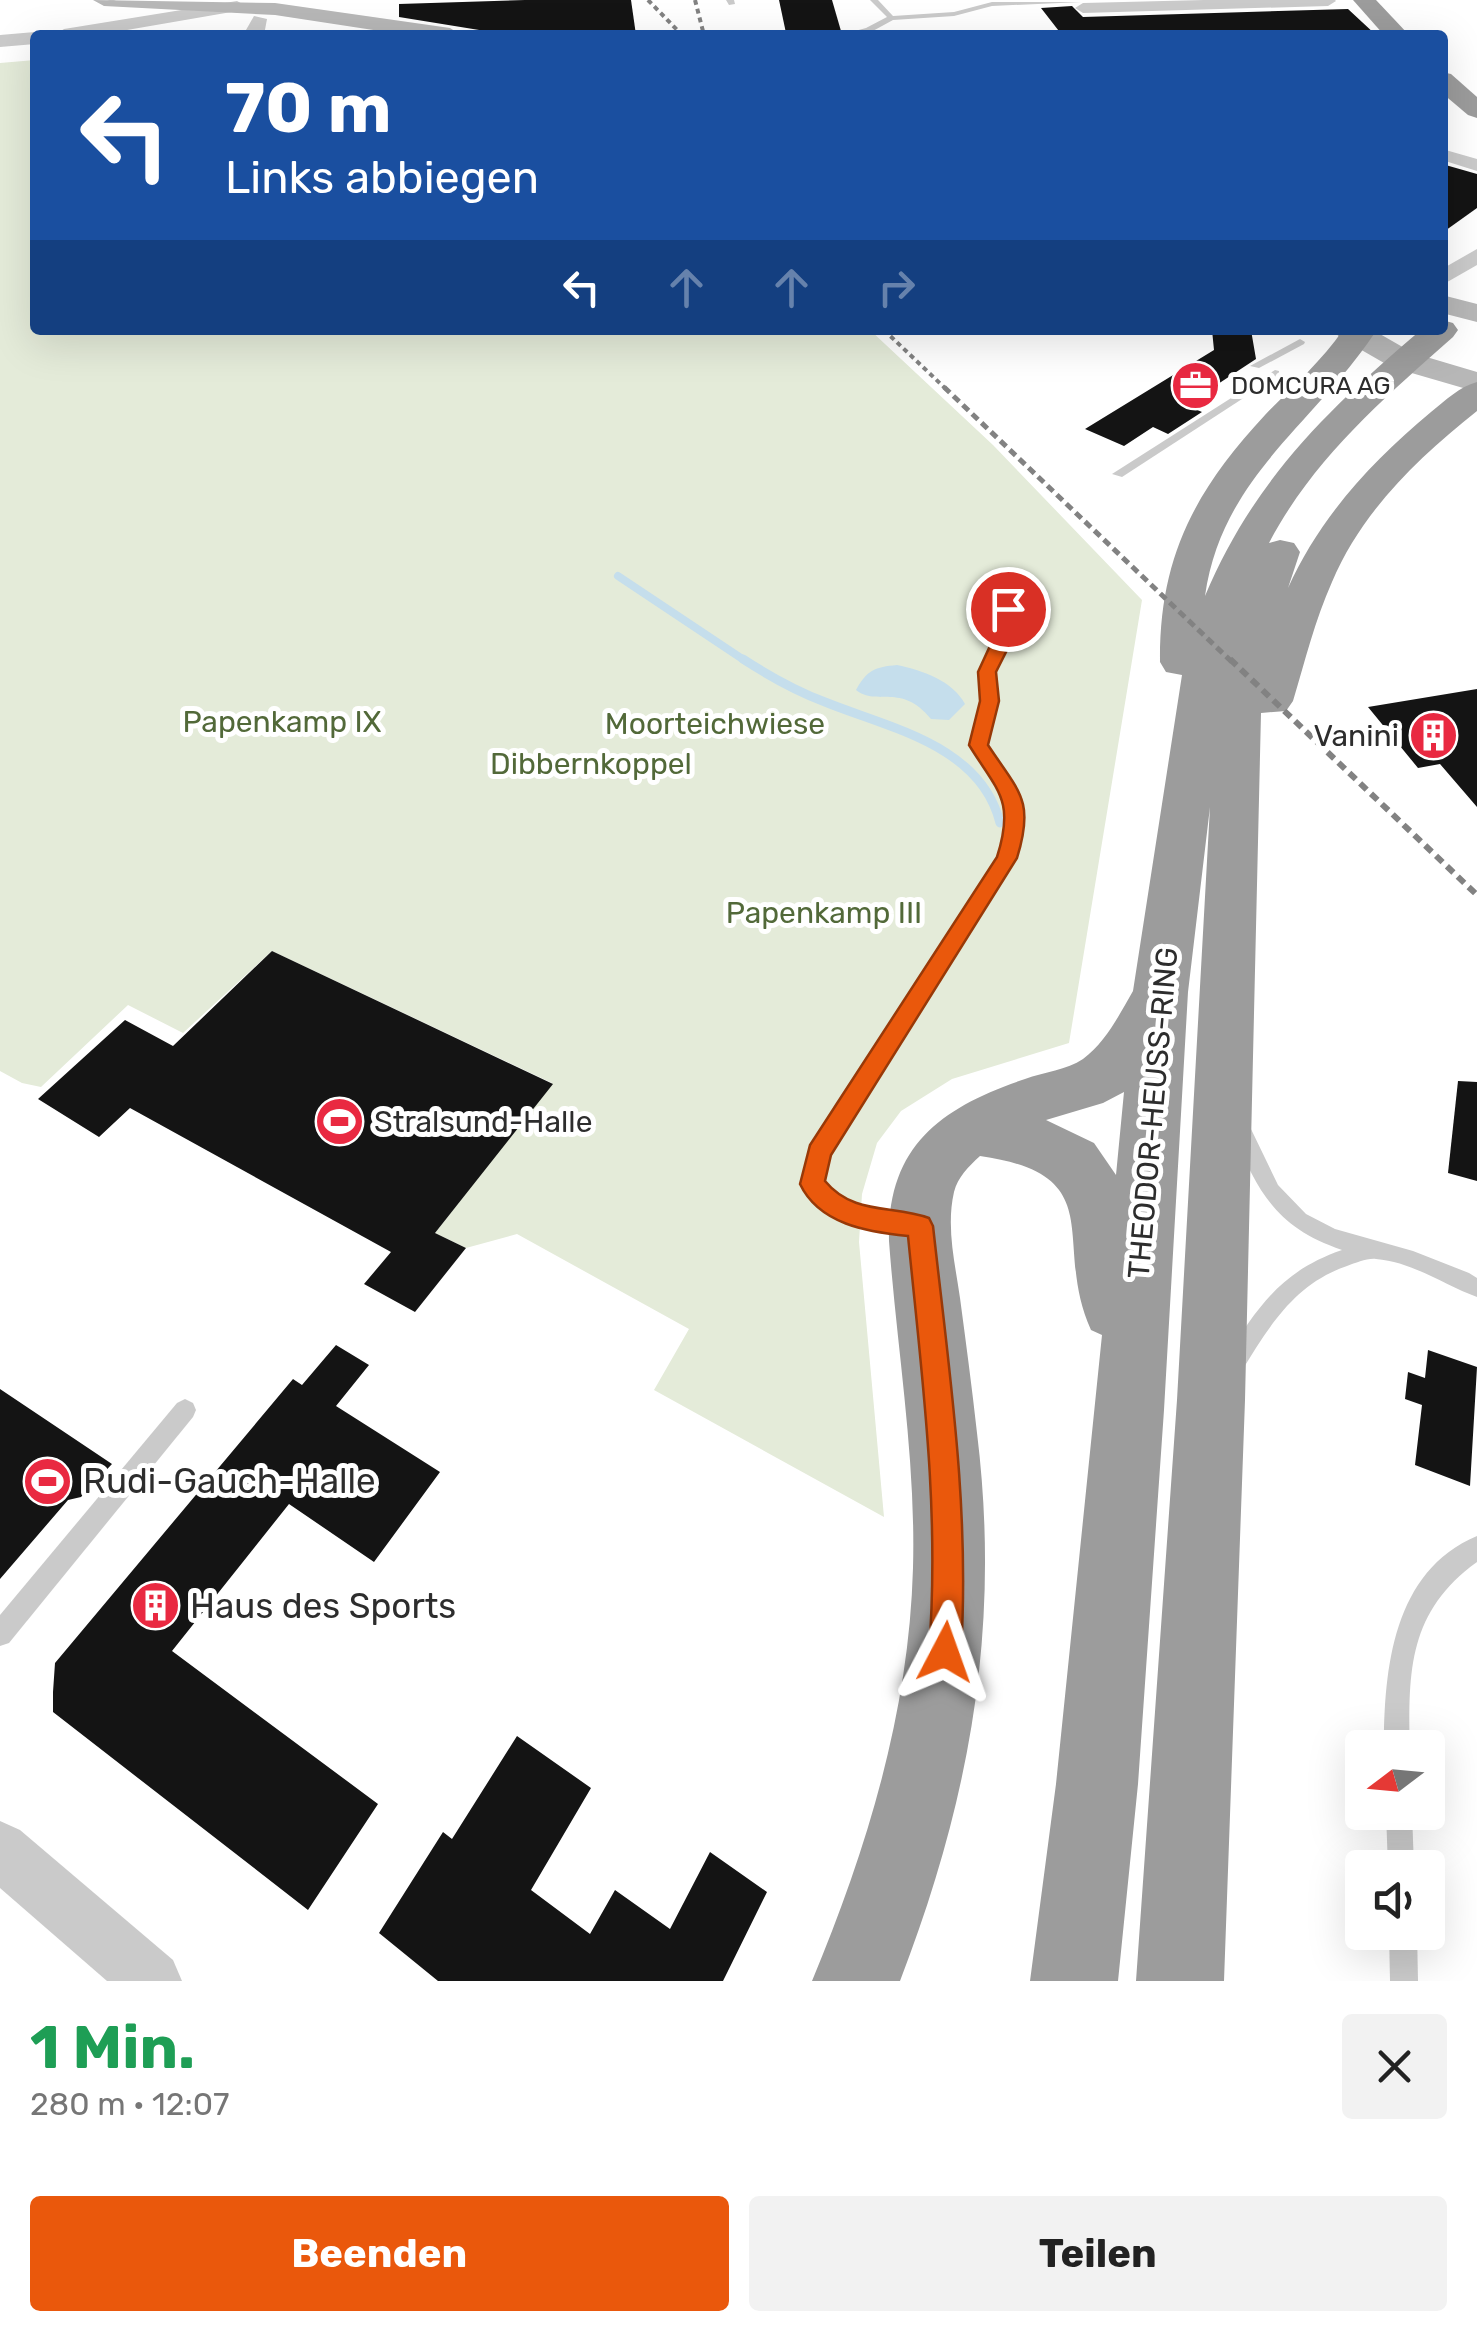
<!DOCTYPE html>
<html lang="de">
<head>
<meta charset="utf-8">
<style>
	:root { --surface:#fff; --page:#f2f2f2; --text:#222; --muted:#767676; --accent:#ea580c }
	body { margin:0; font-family:Rubik,sans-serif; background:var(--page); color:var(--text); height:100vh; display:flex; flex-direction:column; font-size:38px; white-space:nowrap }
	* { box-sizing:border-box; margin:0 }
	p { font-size:32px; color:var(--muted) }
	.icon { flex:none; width:55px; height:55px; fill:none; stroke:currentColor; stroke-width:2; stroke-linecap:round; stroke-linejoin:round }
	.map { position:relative; height:1981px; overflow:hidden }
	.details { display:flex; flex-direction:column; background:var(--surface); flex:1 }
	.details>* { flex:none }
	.guide { position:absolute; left:30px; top:30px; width:1418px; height:305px; border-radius:10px; box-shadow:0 10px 40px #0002; background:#1a4fa0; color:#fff; overflow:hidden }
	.needle { width:65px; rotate:254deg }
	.tools { position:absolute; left:1345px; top:1730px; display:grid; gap:20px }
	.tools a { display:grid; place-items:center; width:100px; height:100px; border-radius:10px; background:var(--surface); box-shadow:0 10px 40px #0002; font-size:50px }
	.pin { position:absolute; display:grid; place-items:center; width:85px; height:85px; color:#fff; margin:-42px; border:5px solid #fff; border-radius:50%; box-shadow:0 2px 10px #0007 }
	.me { position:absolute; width:110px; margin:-55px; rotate:4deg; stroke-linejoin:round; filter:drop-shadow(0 0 8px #0008) }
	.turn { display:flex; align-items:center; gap:35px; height:210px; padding:0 30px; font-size:45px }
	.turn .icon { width:130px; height:130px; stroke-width:2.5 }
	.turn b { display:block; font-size:70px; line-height:85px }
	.lanes { display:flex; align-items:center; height:95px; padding:0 30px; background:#0003; justify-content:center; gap:50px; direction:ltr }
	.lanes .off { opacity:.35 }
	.round { display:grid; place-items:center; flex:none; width:105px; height:105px; border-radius:10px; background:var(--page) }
	.summary { display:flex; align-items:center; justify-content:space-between; height:170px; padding:0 30px }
	h1 { font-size:60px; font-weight:700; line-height:75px; color:#1e9e55 }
	.action { display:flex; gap:20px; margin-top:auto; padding:20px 30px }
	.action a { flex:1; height:115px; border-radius:10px; background:var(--accent); color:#fff; font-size:40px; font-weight:700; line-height:115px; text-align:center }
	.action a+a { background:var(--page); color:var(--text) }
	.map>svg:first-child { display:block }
	.green { fill:#e4ebd9 }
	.water { fill:#c5deec }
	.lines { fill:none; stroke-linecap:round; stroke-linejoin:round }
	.stream-far1 { stroke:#c5deec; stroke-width:8 }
	.stream { stroke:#c5deec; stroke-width:9 }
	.building { fill:#141414 }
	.service { fill:#cacaca; fill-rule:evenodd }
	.minor { fill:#cacaca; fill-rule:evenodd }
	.tertiary { fill:#cacaca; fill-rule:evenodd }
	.secondary { fill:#b7b7b7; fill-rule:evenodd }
	.trunk { fill:#9c9c9c; fill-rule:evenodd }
	.rail-far2 { stroke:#828282; stroke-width:4; stroke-dasharray:5 4; stroke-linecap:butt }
	.rail-far1 { stroke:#828282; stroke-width:5; stroke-dasharray:8 5; stroke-linecap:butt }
	.rail { stroke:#828282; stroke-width:6; stroke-dasharray:9 6; stroke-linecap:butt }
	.route { fill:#ea580c; stroke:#983908; stroke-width:2.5 }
	.labels { text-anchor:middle; stroke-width:10; stroke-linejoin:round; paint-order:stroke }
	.far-poi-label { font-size:25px; fill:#2d2d2d; stroke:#fff; text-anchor:start }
	.park-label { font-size:30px; fill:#526939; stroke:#fff }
	.poi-label { font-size:30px; fill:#2d2d2d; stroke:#fff; text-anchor:end }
	.street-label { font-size:30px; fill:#2d2d2d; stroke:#fff }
	.near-poi-label { font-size:35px; fill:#2d2d2d; stroke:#fff; text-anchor:start }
</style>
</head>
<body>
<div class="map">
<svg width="1477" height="1981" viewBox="0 0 1477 1981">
	<rect width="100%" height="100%" fill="#fff"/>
	<path class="green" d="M35 60V330H870L993 445 1142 600 1069 1043 952 1079 901 1111 877 1143 862 1194 859 1242 884 1517 654 1390 689 1329 517 1234 466 1248 435 1233 552 1083 272 951 183 1033 128 1005 41 1087 22 1083 0 1071V63Z"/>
	<path class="water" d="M897 665C922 670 953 681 965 704L949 720 931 719C901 682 877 707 856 690 867 670 875 667 897 665Z"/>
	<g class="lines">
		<path class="stream-far1" d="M618 576 747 662"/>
		<path class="stream" d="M743 659C769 676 796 691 825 702 889 728 981 745 1000 823"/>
	</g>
	<g class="building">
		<path d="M525 0H631L636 35H510L399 17V4Z"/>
		<path d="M779 0H832L841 31 786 33Z"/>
		<path d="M1072 6 1083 17 1348 9 1376 35H1062L1041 8Z"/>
		<path d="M1442 164 1477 174V208L1442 233Z"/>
		<path d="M1212 330H1251L1256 359 1186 405 1202 412 1168 434 1153 427 1124 446 1085 429 1214 350Z"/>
		<path d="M1477 689V807L1440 764 1418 768 1368 707Z"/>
		<path d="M272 951 553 1084 435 1233 466 1248 415 1312 364 1284 391 1252 130 1108 99 1137 38 1099 125 1020 173 1046Z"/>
		<path d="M1458 1081 1477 1082V1181L1448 1173Z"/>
		<path d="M336 1345 369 1365 336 1406 440 1472 374 1562 289 1504 172 1651 378 1804 308 1910 53 1712V1692L55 1663 293 1379 302 1385Z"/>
		<path d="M1428 1350 1477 1367 1470 1486 1415 1465 1422 1405 1405 1399 1408 1372 1425 1378Z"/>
		<path d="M0 1389 112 1464 81 1497 68 1500 0 1579Z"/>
		<path d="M517 1736 591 1788 531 1890 590 1934 615 1890 670 1929 710 1852 767 1892 723 1981H438L379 1933 443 1832 452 1839Z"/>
	</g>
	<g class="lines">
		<g class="service">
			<path d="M107 0H116L112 2Z"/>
			<path d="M726 0H734L735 4 729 5Z"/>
			<path d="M870 0H878L893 16 954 12 992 2H1082L992 6 954 16 893 20 871 32 840 35 866 28 887 17Z"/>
			<path d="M1300 339 1305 342 1304 344 1259 368 1250 366Z"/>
			<path d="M1275 370 1279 371V375L1122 477 1112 474Z"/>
			<path d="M1008 605 1015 609 1005 649 994 672 996 701 985 745C1013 785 1035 812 1013 862L848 1115 831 1148 822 1182C844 1210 877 1213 910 1216L917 1219 920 1225 917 1231C883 1242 819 1216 802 1184L812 1148 835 1104 999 857C1014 801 1000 790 971 745L982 701 980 672 991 649 1001 609Z"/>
			<path d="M1243 1125 1250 1127 1278 1185 1306 1214 1335 1229 1413 1251 1469 1273 1477 1278V1297C1444 1285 1413 1262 1376 1259 1367 1258 1356 1263 1347 1266 1294 1284 1269 1327 1241 1372L1233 1375 1225 1372 1222 1365 1225 1358C1259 1306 1281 1271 1342 1250 1277 1228 1259 1194 1233 1133L1236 1127Z"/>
			<path d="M185 1399 193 1403 196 1410 193 1417 9 1643 0 1646V1615L177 1403Z"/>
			<path d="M1477 1536V1562C1409 1611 1408 1670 1410 1748H1384C1384 1669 1393 1571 1477 1536Z"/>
			<path d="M1386 1812H1412L1414 1868H1388Z"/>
			<path d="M1389 1932H1417L1418 1981H1390Z"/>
		</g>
		<g class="minor">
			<path d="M1204 0H1335L1336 1 1328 6 1083 13 1075 8 1083 3Z"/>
			<path d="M254 16 267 19 264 35H248L246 30Z"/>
			<path d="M1442 149 1477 159V171L1442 160Z"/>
			<path d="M1477 249V265L1442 285V269Z"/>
			<path d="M0 1821 20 1830 173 1960 182 1981H107L0 1888Z"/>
		</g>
		<g class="tertiary">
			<path d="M237 1 246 6 243 10 98 35H55L64 29Z"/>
			<path d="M35 32 42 35H35V44L0 47V35Z"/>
		</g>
		<g class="secondary">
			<path d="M93 0 275 3 450 28 461 35H406L275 15 104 6Z"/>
			<path d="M1442 295 1477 304V322L1442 313Z"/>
			<path d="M1334 330H1373L1413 353 1477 372V392L1391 367 1339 337Z"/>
		</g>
		<g class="trunk">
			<path d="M1353 0H1376L1409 35H1384Z"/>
			<path d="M1442 72 1451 74 1477 97V118L1468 115 1442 93Z"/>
			<path d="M1442 320 1453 323 1458 330 1453 337C1383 399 1313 459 1269 543L1280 540 1294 543 1300 552 1288 588C1320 517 1372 461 1431 412 1446 400 1459 387 1477 382V411C1418 458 1362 511 1332 582 1315 620 1305 661 1293 701L1286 711 1261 713 1245 1400 1224 1981H1136L1177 1400 1210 807 1188 992 1164 1410 1138 1784 1118 1981H1030L1056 1784 1102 1335 1091 1330C1051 1242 1113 1175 980 1156 968 1167 958 1177 954 1192 946 1227 955 1263 960 1298 966 1343 972 1388 977 1433 1001 1628 970 1799 900 1981H812C867 1849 909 1712 913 1568 916 1458 897 1350 889 1241 887 1145 942 1107 1025 1079 1044 1072 1067 1070 1083 1059 1106 1042 1119 1015 1133 991L1182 675 1166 672 1160 662C1159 558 1195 490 1265 415 1292 387 1321 362 1343 330H1371L1374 334C1312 426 1222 477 1205 596 1254 480 1327 410 1421 330H1442ZM1124 1092 1116 1175 1094 1143 1046 1120 1103 1103Z"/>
		</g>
		<g class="rail-far2">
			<path d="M648 0 682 35"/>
			<path d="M695 0 704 35"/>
			<path d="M884 330 946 389"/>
		</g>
		<path class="rail-far1" d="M944 387 1232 662"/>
		<path class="rail" d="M1230 659 1477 895"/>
	</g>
	<path class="route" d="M1008 604 1017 609 1008 648 996 672 999 701 988 745C1019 792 1035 800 1017 858L831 1155 825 1181C853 1215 892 1205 929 1218L933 1226C949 1371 970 1507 961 1652L956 1664 945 1668 933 1664 929 1652C940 1510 922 1378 908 1236 867 1232 819 1224 800 1184L810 1145 997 857C1015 800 998 792 969 745L980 701 978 672 989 648 1000 609Z"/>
	<defs>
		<symbol id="office-disc" viewBox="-11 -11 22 22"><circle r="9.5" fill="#e92941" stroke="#fff"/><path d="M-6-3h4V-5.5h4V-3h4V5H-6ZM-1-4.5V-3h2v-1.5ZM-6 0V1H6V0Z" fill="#fff"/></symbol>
		<symbol id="building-disc" viewBox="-11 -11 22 22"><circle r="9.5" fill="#e92941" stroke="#fff"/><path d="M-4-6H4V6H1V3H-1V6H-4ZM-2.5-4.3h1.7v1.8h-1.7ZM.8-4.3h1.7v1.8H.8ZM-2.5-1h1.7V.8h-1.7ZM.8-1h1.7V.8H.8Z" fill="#fff"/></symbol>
		<symbol id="stadium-disc" viewBox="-11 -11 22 22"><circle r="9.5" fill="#e92941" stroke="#fff"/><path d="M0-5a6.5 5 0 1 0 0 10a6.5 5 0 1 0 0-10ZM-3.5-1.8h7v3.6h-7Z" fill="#fff"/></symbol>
	</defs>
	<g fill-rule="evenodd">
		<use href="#office-disc" x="1168" y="358" width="55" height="55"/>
		<use href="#building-disc" x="1406" y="708" width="55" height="55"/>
		<use href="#stadium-disc" x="312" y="1094" width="55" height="55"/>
		<use href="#stadium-disc" x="20" y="1454" width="55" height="55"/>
		<use href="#building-disc" x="128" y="1578" width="55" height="55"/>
	</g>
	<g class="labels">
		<g class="far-poi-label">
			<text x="1231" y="394">DOMCURA AG</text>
		</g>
		<g class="park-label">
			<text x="282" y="732">Papenkamp IX</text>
			<text x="715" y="734">Moorteichwiese</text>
			<text x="591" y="774">Dibbernkoppel</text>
			<text x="824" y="923">Papenkamp III</text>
		</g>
		<g class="poi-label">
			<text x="1399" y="746">Vanini</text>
			<text x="374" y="1132" text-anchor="start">Stralsund-Halle</text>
		</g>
		<g class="street-label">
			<text transform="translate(1153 1113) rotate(-85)" y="10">THEODOR-HEUSS-RING</text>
		</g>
		<g class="near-poi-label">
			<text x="83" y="1493">Rudi-Gauch-Halle</text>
			<text x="190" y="1618">Haus des Sports</text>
		</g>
	</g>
</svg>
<div class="tools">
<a><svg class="needle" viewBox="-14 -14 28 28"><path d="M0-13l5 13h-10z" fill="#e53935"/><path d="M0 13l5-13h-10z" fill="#767676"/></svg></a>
<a><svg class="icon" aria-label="sound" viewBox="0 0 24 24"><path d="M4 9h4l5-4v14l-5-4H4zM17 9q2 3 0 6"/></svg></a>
</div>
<div class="pin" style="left:1008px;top:609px;background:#d93025"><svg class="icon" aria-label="arrive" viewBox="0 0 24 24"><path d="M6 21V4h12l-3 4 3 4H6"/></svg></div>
<svg class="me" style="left:945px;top:1652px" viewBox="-20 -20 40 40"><path d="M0-17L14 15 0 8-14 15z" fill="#ea580c" stroke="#fff" stroke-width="4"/></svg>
<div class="guide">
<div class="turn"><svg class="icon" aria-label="left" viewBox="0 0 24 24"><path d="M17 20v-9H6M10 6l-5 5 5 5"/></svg><div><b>70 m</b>Links abbiegen</div></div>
<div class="lanes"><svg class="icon" aria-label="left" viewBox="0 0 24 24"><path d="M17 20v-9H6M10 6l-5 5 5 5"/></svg><svg class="icon off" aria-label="ahead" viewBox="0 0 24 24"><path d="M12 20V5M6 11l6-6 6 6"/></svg><svg class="icon off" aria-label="ahead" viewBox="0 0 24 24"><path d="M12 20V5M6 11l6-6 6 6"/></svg><svg class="icon off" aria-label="right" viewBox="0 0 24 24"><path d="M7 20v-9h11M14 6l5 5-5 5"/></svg></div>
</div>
</div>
<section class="details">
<div class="summary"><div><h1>1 Min.</h1><p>280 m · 12:07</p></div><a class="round"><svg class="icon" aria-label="close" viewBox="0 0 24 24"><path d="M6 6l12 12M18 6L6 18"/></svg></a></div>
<div class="action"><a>Beenden</a><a>Teilen</a></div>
</section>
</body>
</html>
